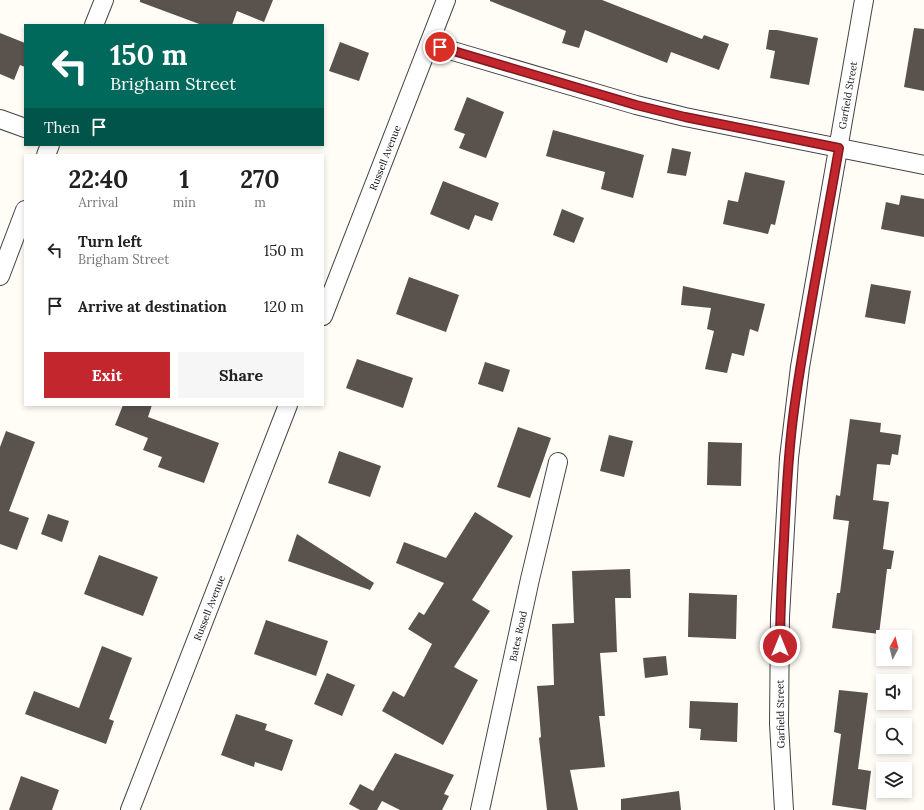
<!DOCTYPE html>
<html lang="en">
<head>
<meta charset="utf-8">
<style>
	:root { --surface:#fff; --page:#f6f6f6; --text:#222; --muted:#767676; --accent:#c4262e }
	body { margin:0; font-family:Lora,serif; background:var(--page); color:var(--text); height:100vh; display:flex; flex-direction:column; font-size:15px; white-space:nowrap }
	* { box-sizing:border-box; margin:0 }
	p { font-size:13px; color:var(--muted) }
	.icon { flex:none; width:22px; height:22px; fill:none; stroke:currentColor; stroke-width:2; stroke-linecap:round; stroke-linejoin:round }
	.map { position:relative; flex:1; overflow:hidden }
	.details { position:absolute; left:24px; top:154px; width:300px; height:252px; display:flex; flex-direction:column; background:var(--surface); border-radius:0px; box-shadow:0 2px 6px #0003 }
	.details>* { flex:none }
	.banner { position:absolute; left:24px; top:24px; width:300px; height:122px; border-radius:0px; box-shadow:0 2px 6px #0003; background:#00695c; color:#fff; overflow:hidden }
	.needle { width:26px; rotate:7deg }
	.fabs { position:absolute; left:876px; top:630px; display:grid; gap:8px }
	.fabs a { display:grid; place-items:center; width:36px; height:36px; border-radius:0px; background:var(--surface); box-shadow:0 2px 6px #0003; font-size:20px }
	.pin { position:absolute; display:grid; place-items:center; width:34px; height:34px; color:#fff; margin:-17px; border:2px solid #fff; border-radius:50%; box-shadow:0 1px 4px #0007 }
	.me { position:absolute; width:44px; margin:-22px; rotate:0deg; stroke-linejoin:round; filter:drop-shadow(0 0 3px #0008) }
	.turn { display:flex; align-items:center; gap:14px; height:84px; padding:0 20px; font-size:18px }
	.turn .icon { width:52px; height:52px; stroke-width:2.5 }
	.turn b { display:block; font-size:28px; line-height:34px }
	.then { display:flex; align-items:center; height:38px; padding:0 20px; background:#0003; gap:8px; font-size:15px }
	.eta { display:flex; justify-content:space-evenly; align-items:center; height:68px; text-align:center }
	.eta b { font-size:24px; font-weight:800; line-height:28px }
	.cta { display:flex; gap:8px; margin-top:auto; padding:8px 20px }
	.cta a { flex:1; height:46px; border-radius:0px; background:var(--accent); color:#fff; font-size:16px; font-weight:800; line-height:46px; text-align:center }
	.cta a+a { background:var(--page); color:var(--text) }
	ul { padding:0; list-style:none }
	li { display:flex; align-items:center; gap:12px; height:56px; padding:0 20px }
	li div { flex:1 }
	li b { display:block; font-size:15px }
	li em { font-style:normal }
	.map>svg:first-child { display:block }
	.building { fill:#5a524d }
	.lines { fill:none; stroke-linecap:round; stroke-linejoin:round }
	.street-casing { stroke:#444; stroke-width:20 }
	.street { stroke:#fff; stroke-width:18 }
	.route-casing { stroke:#7f191e; stroke-width:10 }
	.route { stroke:#c4262e; stroke-width:7 }
	.labels { text-anchor:middle; stroke-width:4; stroke-linejoin:round; paint-order:stroke }
	.street-label { font-size:10px; fill:#111; stroke:#fff }
</style>
</head>
<body>
<div class="map">
<svg width="924" height="810" viewBox="0 0 924 810">
	<rect width="100%" height="100%" fill="#fffdf5"/>
	<g class="building">
		<path d="M140 0H273L264 22 237 11 232 25H202L140 2Z"/>
		<path d="M490 0H602L702 39 704 35 729 44 719 70 671 52 667 63 585 30 579 48 562 43 566 31 490 1Z"/>
		<path d="M914 28 924 29V91L904 87Z"/>
		<path d="M769 30H777L818 38 809 85 770 78 775 51 766 49Z"/>
		<path d="M0 33 25 43V67L20 65 14 80 0 74Z"/>
		<path d="M340 42 369 53 359 81 329 71Z"/>
		<path d="M467 97 504 112 486 158 459 148 465 134 454 130Z"/>
		<path d="M553 130 644 155 633 198 601 189 605 172 546 156Z"/>
		<path d="M672 148 691 152 686 176 667 173Z"/>
		<path d="M745 172 785 181 775 225 771 224 768 234 723 224 728 200 738 202Z"/>
		<path d="M443 181 499 203 492 221 475 215 469 230 430 214Z"/>
		<path d="M901 195 924 199V237L881 229 886 202 899 205Z"/>
		<path d="M562 209 584 218 574 243 553 235Z"/>
		<path d="M409 277 459 295 446 332 396 314Z"/>
		<path d="M871 284 911 291 905 324 865 317Z"/>
		<path d="M683 286 765 304 758 332 750 329 744 356 732 353 727 373 705 369 714 331 707 329 711 308 681 305Z"/>
		<path d="M357 359 413 378 403 408 346 388Z"/>
		<path d="M485 362 510 370 503 392 478 384Z"/>
		<path d="M123 405H152L148 417 219 443 204 483 158 467 162 457 143 450 148 438 115 425Z"/>
		<path d="M850 419 881 423 880 432 901 435 898 455 892 454 890 465 877 464 873 500 889 502 883 549 894 551 891 569H887L879 634 832 628 837 593H840L849 521 833 519 836 495 840 496Z"/>
		<path d="M518 427 551 438 530 498 497 487Z"/>
		<path d="M6 431 35 442 9 511 29 518 17 550 0 544V447Z"/>
		<path d="M609 435 633 441 624 477 600 471Z"/>
		<path d="M708 442 742 443 741 486 707 485Z"/>
		<path d="M339 451 381 466 370 497 328 483Z"/>
		<path d="M475 512 513 536 472 600 490 611 454 667 478 680 443 745 382 711 393 691 404 697 432 644 408 629 419 612 424 615 444 583 396 563 404 542 446 558Z"/>
		<path d="M48 514 69 521 62 542 41 534Z"/>
		<path d="M297 534 374 583 370 590 288 561Z"/>
		<path d="M99 555 158 577 143 616 84 594Z"/>
		<path d="M630 569 631 598H615L617 652 600 653 605 716H599L605 767 570 770 578 810H547L539 738 541 737 537 686 554 685 552 624 574 623 572 571Z"/>
		<path d="M689 593 737 595 736 639 688 637Z"/>
		<path d="M266 620 328 641 316 676 254 654Z"/>
		<path d="M102 646 132 658 109 719 114 721 106 744 25 714 34 691 79 708Z"/>
		<path d="M666 656 668 675 645 678 643 658Z"/>
		<path d="M327 673 355 685 342 716 314 704Z"/>
		<path d="M839 690 868 693 858 769 871 771 866 810 832 805 841 734 834 732Z"/>
		<path d="M690 701 738 703 737 742 700 740 701 729 689 728Z"/>
		<path d="M236 714 267 724 265 730 293 740 282 771 255 762 254 767 221 755Z"/>
		<path d="M395 753 454 775 444 794 449 796 442 810H400L382 801 377 810H360L349 804 360 784 373 791Z"/>
		<path d="M21 776 59 790 52 810H9Z"/>
		<path d="M679 791 681 810H621V799Z"/>
	</g>
	<g class="lines">
		<defs>
			<g id="street">
				<path d="M94 25 104 0"/>
				<path d="M429 44 636 105 685 117 924 165"/>
				<path d="M0 119 25 128"/>
				<path d="M46 155 50 145"/>
				<path d="M0 276 25 210"/>
				<path id="s1" d="M323 316 446 0"/>
				<path id="s2" d="M130 810 288 405"/>
				<path id="s3" d="M480 810 530 579 558 462"/>
				<path id="s4" d="M784 810 779 724 780 617 789 458 800 367 864 0"/>
			</g>
		</defs>
		<use href="#street" class="street-casing"/>
		<use href="#street" class="street"/>
	</g>
	<g class="lines">
		<defs>
			<path id="route" d="M440 47 636 105 685 117 839 148C824 236 806 322 794 410 788 453 786 497 784 540 782 575 780 610 780 646"/>
		</defs>
		<use href="#route" class="route-casing"/>
		<use href="#route" class="route"/>
	</g>
	<g class="labels">
		<g class="street-label">
			<text dy="4" stroke="none"><textPath href="#s4" startOffset="720">Garfield Street</textPath></text>
			<text dy="4" stroke="none"><textPath href="#s1" startOffset="170">Russell Avenue</textPath></text>
			<text dy="4" stroke="none"><textPath href="#s2" startOffset="217">Russell Avenue</textPath></text>
			<text dy="4" stroke="none"><textPath href="#s3" startOffset="178">Bates Road</textPath></text>
			<text transform="translate(780 714) rotate(-91)" y="4">Garfield Street</text>
		</g>
	</g>
</svg>
<div class="fabs">
<a><svg class="needle" viewBox="-14 -14 28 28"><path d="M0-13l5 13h-10z" fill="#e53935"/><path d="M0 13l5-13h-10z" fill="#767676"/></svg></a>
<a><svg class="icon" aria-label="sound" viewBox="0 0 24 24"><path d="M4 9h4l5-4v14l-5-4H4zM17 9q2 3 0 6"/></svg></a>
<a><svg class="icon" aria-label="search" viewBox="0 0 24 24"><circle cx="10" cy="10" r="6"/><path d="M15 15l6 6"/></svg></a>
<a><svg class="icon" aria-label="layers" viewBox="0 0 24 24"><path d="M12 4l9 5-9 5-9-5zM3 14l9 5 9-5"/></svg></a>
</div>
<div class="pin" style="left:440px;top:47px;background:#d93025"><svg class="icon" aria-label="arrive" viewBox="0 0 24 24"><path d="M6 21V4h12l-3 4 3 4H6"/></svg></div>
<svg class="me" style="left:780px;top:646px" viewBox="-20 -20 40 40"><circle r="17" fill="#c4262e" stroke="#fff" stroke-width="3"/><path d="M0-11L8 9 0 5-8 9z" fill="#fff"/></svg>
<div class="banner">
<div class="turn"><svg class="icon" aria-label="left" viewBox="0 0 24 24"><path d="M17 20v-9H6M10 6l-5 5 5 5"/></svg><div><b>150 m</b>Brigham Street</div></div>
<div class="then">Then<svg class="icon" aria-label="arrive" viewBox="0 0 24 24"><path d="M6 21V4h12l-3 4 3 4H6"/></svg></div>
</div>
<section class="details">
<div class="eta">
<div><b>22:40</b><p>Arrival</p></div>
<div><b>1</b><p>min</p></div>
<div><b>270</b><p>m</p></div>
</div>
<ul>
<li><svg class="icon" aria-label="left" viewBox="0 0 24 24"><path d="M17 20v-9H6M10 6l-5 5 5 5"/></svg><div><b>Turn left</b><p>Brigham Street</p></div><em>150 m</em></li>
<li><svg class="icon" aria-label="arrive" viewBox="0 0 24 24"><path d="M6 21V4h12l-3 4 3 4H6"/></svg><div><b>Arrive at destination</b></div><em>120 m</em></li>
</ul>
<div class="cta"><a>Exit</a><a>Share</a></div>
</section>
</div>
</body>
</html>
